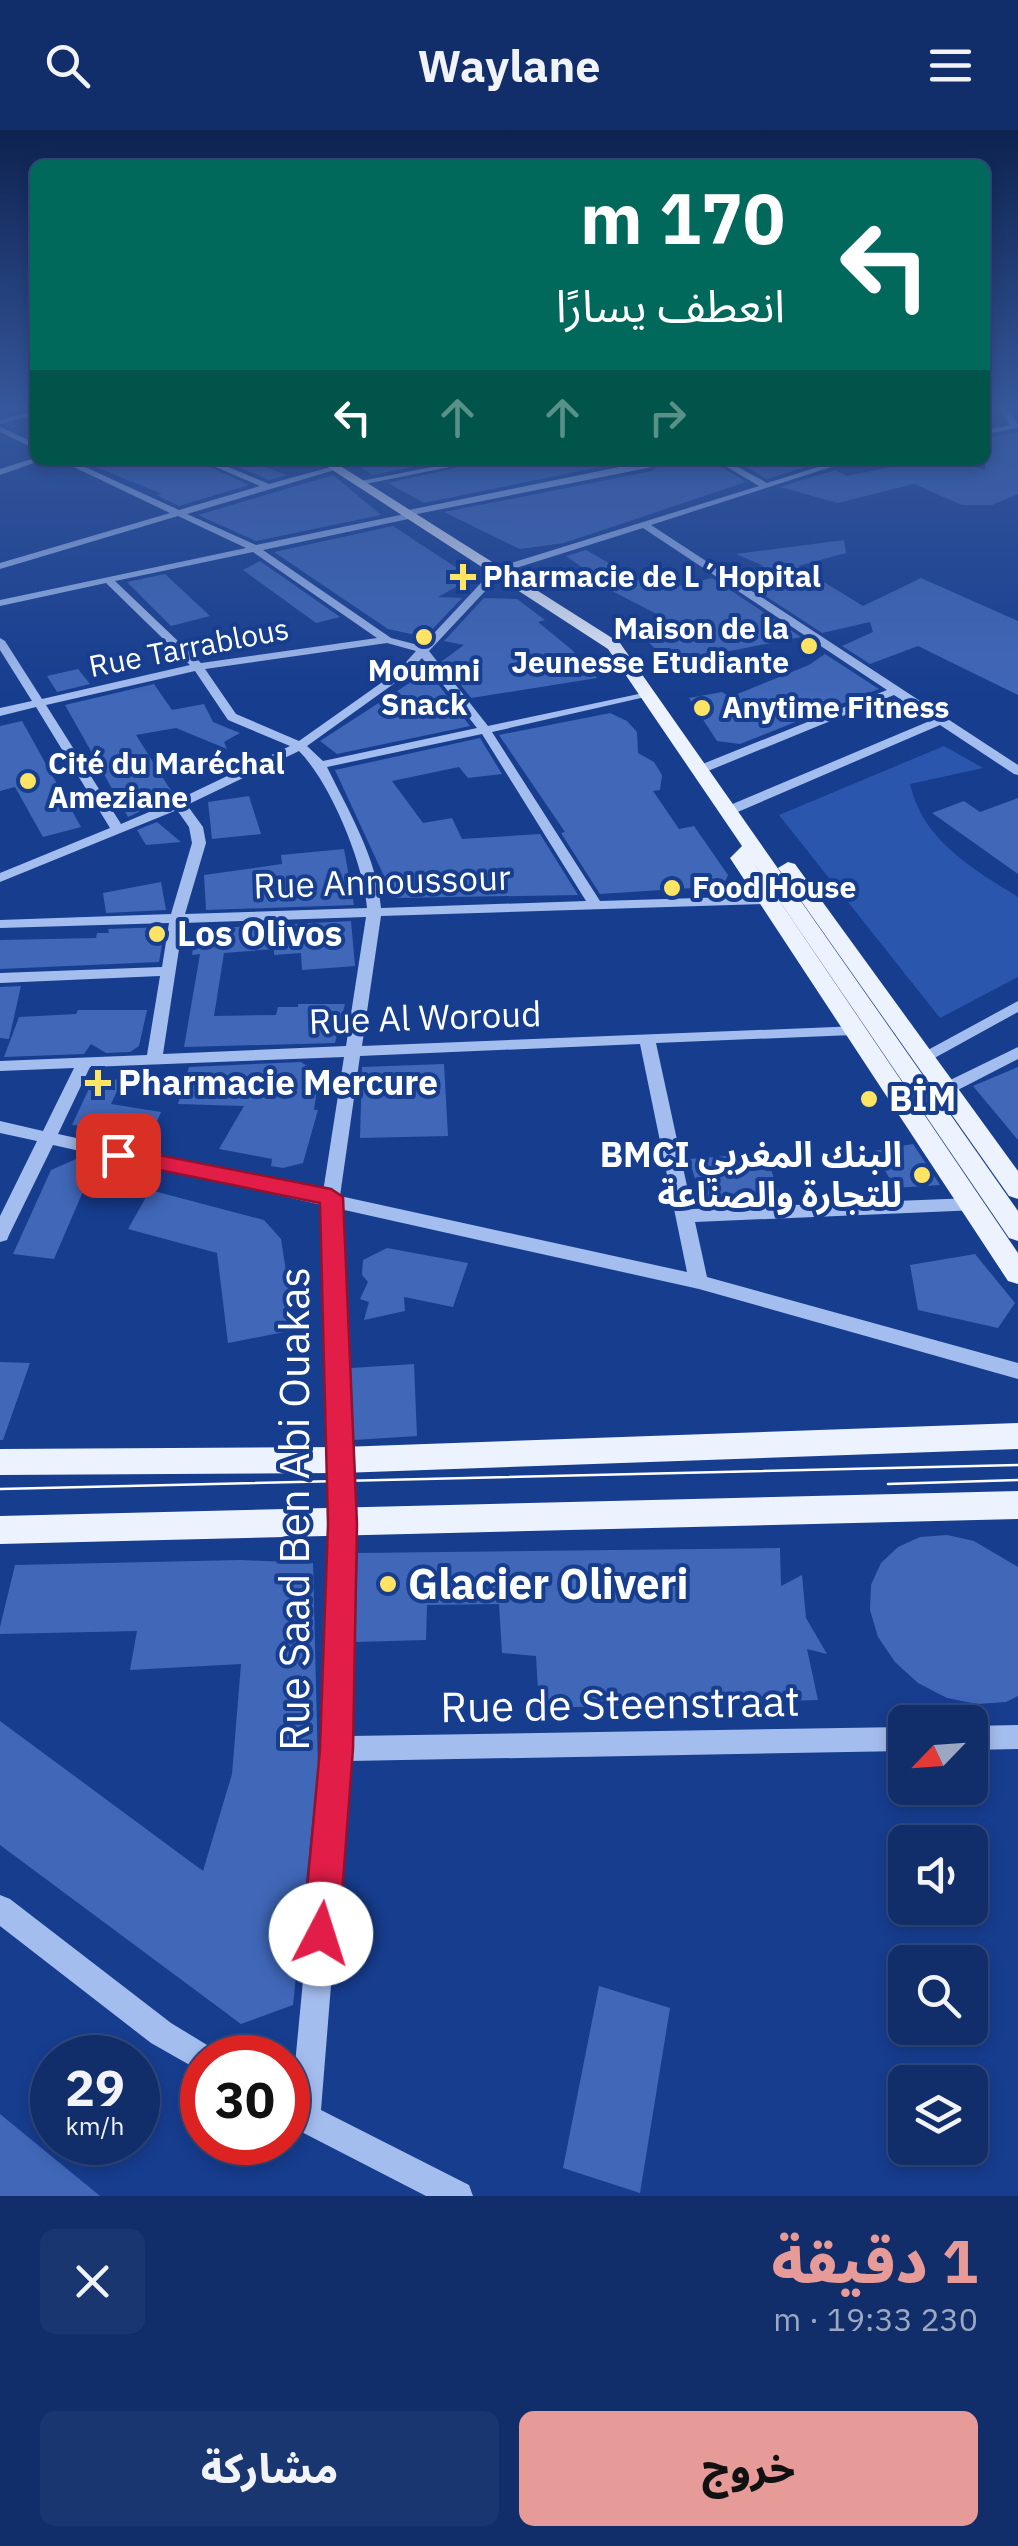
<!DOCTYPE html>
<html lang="ar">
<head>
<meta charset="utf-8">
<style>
	:root { --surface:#112e6b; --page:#1a3671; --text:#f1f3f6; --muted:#9ca8c1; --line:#304a7e; --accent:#e69b98 }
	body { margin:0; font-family:"IBM Plex Sans","Noto Sans Arabic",sans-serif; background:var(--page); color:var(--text); direction:rtl; height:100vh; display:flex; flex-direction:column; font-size:38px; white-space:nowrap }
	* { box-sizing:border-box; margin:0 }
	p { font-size:32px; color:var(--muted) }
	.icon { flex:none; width:55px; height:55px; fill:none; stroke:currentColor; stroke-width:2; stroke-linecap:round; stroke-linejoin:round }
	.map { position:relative; height:2066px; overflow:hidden; direction:ltr }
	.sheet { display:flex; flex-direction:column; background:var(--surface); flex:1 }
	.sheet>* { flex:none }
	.hud { position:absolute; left:30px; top:30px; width:960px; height:305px; border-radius:15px; box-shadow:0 5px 15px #0003,0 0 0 2px var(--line); direction:rtl; background:#00695c; color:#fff; overflow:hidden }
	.needle { width:65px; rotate:245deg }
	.buttons { position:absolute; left:888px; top:1575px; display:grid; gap:20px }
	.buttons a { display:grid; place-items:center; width:100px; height:100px; border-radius:15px; background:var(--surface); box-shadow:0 5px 15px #0003,0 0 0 2px var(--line); font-size:50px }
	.speed { position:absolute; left:30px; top:1905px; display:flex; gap:20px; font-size:50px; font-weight:700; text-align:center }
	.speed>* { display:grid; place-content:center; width:130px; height:130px; border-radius:50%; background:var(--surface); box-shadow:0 5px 15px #0003,0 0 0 2px var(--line); line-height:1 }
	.speed small { font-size:25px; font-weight:400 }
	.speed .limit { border:15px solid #d22; background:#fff; color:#111 }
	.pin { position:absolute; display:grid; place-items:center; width:85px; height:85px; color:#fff; margin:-42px; border-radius:20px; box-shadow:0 5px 15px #0006 }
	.me { position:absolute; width:110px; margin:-55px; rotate:5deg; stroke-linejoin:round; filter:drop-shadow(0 0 8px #0008) }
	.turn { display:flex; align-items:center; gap:35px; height:210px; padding:0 40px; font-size:45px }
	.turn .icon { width:130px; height:130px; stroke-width:2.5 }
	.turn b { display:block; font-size:70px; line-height:85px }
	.lanes { display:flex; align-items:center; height:95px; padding:0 40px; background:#0003; justify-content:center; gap:50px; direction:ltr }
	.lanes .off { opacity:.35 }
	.round { display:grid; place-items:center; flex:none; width:105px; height:105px; border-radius:15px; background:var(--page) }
	.summary { display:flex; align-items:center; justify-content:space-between; height:170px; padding:0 40px }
	h1 { font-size:60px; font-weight:800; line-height:75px; color:var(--accent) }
	.button { display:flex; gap:20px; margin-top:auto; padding:20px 40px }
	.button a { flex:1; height:115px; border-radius:15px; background:var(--accent); color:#111; font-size:40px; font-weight:800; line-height:115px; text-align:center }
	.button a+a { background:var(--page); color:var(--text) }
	header { display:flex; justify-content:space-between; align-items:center; height:130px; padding:0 40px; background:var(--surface); font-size:45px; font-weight:800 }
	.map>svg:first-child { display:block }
	.green { fill:#2a56ae }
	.building { fill:#4067b8 }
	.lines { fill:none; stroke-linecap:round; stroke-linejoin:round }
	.minor { fill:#a4bdef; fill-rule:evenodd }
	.major { fill:#edf2ff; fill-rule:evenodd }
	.tram { stroke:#fff; stroke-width:2.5 }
	.route { fill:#e11d48; stroke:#92132f; stroke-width:2.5 }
	.poi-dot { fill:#ffe463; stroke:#173d8f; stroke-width:4 }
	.labels { text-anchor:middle; stroke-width:8; stroke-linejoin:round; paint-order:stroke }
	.far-poi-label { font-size:30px; font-weight:bold; fill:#fff; stroke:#173d8f; text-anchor:start }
	.far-street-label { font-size:30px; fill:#fff; stroke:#173d8f }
	.street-label { font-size:35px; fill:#fff; stroke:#173d8f }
	.poi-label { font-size:35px; font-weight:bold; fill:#fff; stroke:#173d8f; text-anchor:start }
	.near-street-label { font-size:42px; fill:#fff; stroke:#173d8f }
	.near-poi-label { font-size:42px; font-weight:bold; fill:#fff; stroke:#173d8f; text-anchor:start }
</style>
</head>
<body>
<header><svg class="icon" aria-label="menu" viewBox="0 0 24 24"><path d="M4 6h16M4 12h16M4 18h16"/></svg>Waylane<svg class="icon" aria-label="search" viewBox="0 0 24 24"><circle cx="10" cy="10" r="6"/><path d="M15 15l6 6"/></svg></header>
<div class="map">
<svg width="1018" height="2066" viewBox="0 0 1018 2066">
	<rect width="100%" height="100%" fill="#173d8f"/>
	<path class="green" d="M944 616 983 638 910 654C923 711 972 738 1018 767V847L940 888 779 685Z"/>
	<g class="building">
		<path d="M1018 302V364L992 375H962L914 354 838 373 780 357 835 340 847 346 921 331 932 334 959 330 985 340V308Z"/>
		<path d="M79 330H196L249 355 179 376 156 365 162 364Z"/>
		<path d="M221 330H265L266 337 287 345 269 350Z"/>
		<path d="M359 330H448L373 345 361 338 368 337Z"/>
		<path d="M489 330H634L424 373 388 353Z"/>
		<path d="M658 330H711L746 352 564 413 520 419 444 382 653 341 660 335Z"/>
		<path d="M733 330H819L822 332 767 349Z"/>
		<path d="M333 345 381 385 256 411 198 385Z"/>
		<path d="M393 396 472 448 438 467 462 468 425 507 388 499 274 422Z"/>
		<path d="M844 410 846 423 798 436 863 476 921 448 1018 491V565L918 516 870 534 842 516 873 502 870 492 822 503 732 444 764 436 736 424Z"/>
		<path d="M586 420 658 461 712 448 801 507 669 533 636 499 670 491 591 450 597 448 566 426Z"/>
		<path d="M260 431 340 487 316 493 243 440Z"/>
		<path d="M165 444 210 486 171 496 127 452Z"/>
		<path d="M484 468 517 469 545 490 538 492 572 520 597 548 471 568 442 531 464 515 444 511Z"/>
		<path d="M825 524 879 559 740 614 717 611 689 568 722 562 730 567 809 535Z"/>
		<path d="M78 539 90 554 57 562 47 546Z"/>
		<path d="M428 541 470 596 337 624 320 611Z"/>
		<path d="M154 554 172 580 204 574 213 592 240 603 224 612 227 619 176 598 136 605 175 667 138 676 143 680 128 687 65 575Z"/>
		<path d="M610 583 627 591 637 602 638 623 654 632 662 645 660 660 653 661 679 699 694 696 728 745 723 756 600 764 561 703 565 702 499 605Z"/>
		<path d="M22 591 81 697 43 707 15 657 0 661V596Z"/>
		<path d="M480 608 502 644 468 648 459 637 392 651 423 693 452 688 462 709 540 704 578 765 394 768 335 640Z"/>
		<path d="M249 666 261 704 212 709 208 672Z"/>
		<path d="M1018 668V744L932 683 964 671 980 682Z"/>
		<path d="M157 692 181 712 146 715 137 700Z"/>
		<path d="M344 719 354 775 206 780 204 745 282 734 281 725Z"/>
		<path d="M161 752 166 780 106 783 103 763Z"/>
		<path d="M351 791 355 836 302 840 301 823 274 825V819L224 823 214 886 276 885 278 877H298V874H345L335 913 184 917 200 824 192 825 196 799Z"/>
		<path d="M165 797 159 832 0 839V810L96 808 97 803H109L108 799Z"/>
		<path d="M21 856 9 909 0 908V857Z"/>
		<path d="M78 880H147L139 916 130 922 106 923 91 914 84 924 4 927 19 887 76 884Z"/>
		<path d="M301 932 319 944 314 980H318L303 1033 283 1038 271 1036 272 1029 219 1019 244 976 178 974 189 937Z"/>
		<path d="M444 934 448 1006 360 1008 362 937Z"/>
		<path d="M1018 937V1010L973 956Z"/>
		<path d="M94 948 122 950 111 974 161 982 153 1001 72 995Z"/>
		<path d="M913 1014 940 1055 895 1058 874 1021Z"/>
		<path d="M765 1023 780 1065 702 1072 689 1029Z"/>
		<path d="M83 1026 97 1029 54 1129 13 1124 51 1040Z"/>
		<path d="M150 1060 264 1090 281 1109 295 1200 228 1213 217 1123 128 1099Z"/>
		<path d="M387 1118 468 1133 453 1177 404 1167 405 1181 364 1190 369 1172 360 1169 368 1152 362 1145 363 1130Z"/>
		<path d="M975 1124 1015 1173 998 1198 918 1180 910 1135Z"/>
		<path d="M0 1232 30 1233 3 1310H0Z"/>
		<path d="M414 1234 417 1306 354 1310 351 1238Z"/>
		<path d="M947 1405 974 1411 1018 1437V1566L1006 1572 977 1574 947 1568 918 1553 895 1532 878 1507 870 1480 871 1455 881 1433 898 1417 920 1407Z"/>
		<path d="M780 1418 781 1456 802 1445 806 1488 827 1524 807 1519 818 1570 539 1578 536 1526 502 1523 499 1474 427 1475 426 1510 355 1512 358 1423Z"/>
		<path d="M240 1430 313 1433 318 1638 293 1875 241 1894 0 1715V1591L203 1741 232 1644 241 1534 130 1540 137 1501 0 1504V1497L15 1435Z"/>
		<path d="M599 1856 670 1878 640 2063 563 2038Z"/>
		<path d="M0 1984 100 2066H0Z"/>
	</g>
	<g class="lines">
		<g class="minor">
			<path d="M999 277H1007L1018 294V298L985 304V300L1010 295Z"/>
			<path d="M35 281V285L0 294V290Z"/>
			<path d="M0 297 35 313V319L0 302Z"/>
			<path d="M35 328 42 330 0 345V339Z"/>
			<path d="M59 330H70L179 380 260 356 199 330H211L269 354 338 335V339L187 384 256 415 405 384 409 380 653 330 656 334 652 337 417 384 413 388 263 420 391 508 422 516 495 438 759 356 715 330H725L767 353 840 330H853L651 395 1018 635V645L1014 644 940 595 733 684H723V678L932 590 894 565 703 643H695V637L887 560 643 398 503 442 429 521 488 596 648 562 654 565 492 602 600 771 766 766 773 770 766 774 381 786 362 916 859 896 861 900 859 904 853 905 656 913 692 1079 972 1068 978 1070 981 1075 978 1080 695 1092 707 1147 1018 1233V1249L699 1159 340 1079 353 1364 350 1606 905 1597V1621L349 1631 321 1980 469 2055 473 2066H426L288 1995V1964L292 1966 325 1619 331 1364 322 1075 53 1015 9 1105 7 1110 0 1112V1086L37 1011 0 1003V991L43 1001 74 938 0 941V931L147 925 160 846 0 853V843L162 837 169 793 0 798V790L171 784 192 713 189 697 177 680 0 752V743L110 698 36 577 0 586V578L32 571 0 520V508L5 511 42 569 190 535 106 453 0 476V470L246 418 178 386 0 439V433L170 383ZM253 422 377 508 201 533 115 451ZM387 513 416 521 398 541 299 611 236 584 205 539ZM422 528 477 598 323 631 307 616 406 545ZM195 541 228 590 290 616 175 671 121 694 46 575ZM482 604 586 771 381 778C377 728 349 682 327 637ZM299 621C330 652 364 734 367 778L185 784 206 713 203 697 187 675ZM366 787 346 916 163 924 183 793ZM640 914 687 1142 340 1066 360 926ZM344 927 323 1062 58 1004 90 937Z"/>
			<path d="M467 330H485L360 355 356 352Z"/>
			<path d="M1018 871V882L929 931H917L915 927Z"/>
			<path d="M1018 917V929L952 963 946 965 938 959 940 955Z"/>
			<path d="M1018 1595V1619L970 1620V1596Z"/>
			<path d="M0 1765 10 1769 171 1893 212 1918 216 1928H202V1942L151 1913 0 1796Z"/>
		</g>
		<g class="major">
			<path d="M317 330H331L620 513 1018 1081V1111L1009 1108 751 729 1018 1123V1154L1008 1151 730 728 742 716 608 519Z"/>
			<path d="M788 732 795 734 1018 1041V1069L1009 1066 778 738Z"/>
			<path d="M1018 1293V1319L341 1343 0 1345V1319L341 1317Z"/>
			<path d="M1018 1361V1389L0 1414V1386Z"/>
		</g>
		<g class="tram">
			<path d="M888 1354 1018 1350"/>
			<path d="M0 1359 1018 1335"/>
		</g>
	</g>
	<linearGradient id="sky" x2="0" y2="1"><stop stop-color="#0d224f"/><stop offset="0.49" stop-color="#36579b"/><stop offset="1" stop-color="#36579b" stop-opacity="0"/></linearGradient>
	<rect width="1018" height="566" fill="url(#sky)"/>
	<path class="route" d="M118 1017 331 1059 343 1067 357 1394 353 1619 339 1804 333 1817 321 1822 308 1817 303 1804 320 1619 328 1394 320 1073 111 1030V1019Z"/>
	<g class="poi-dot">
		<path d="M458 432h10v10h10v10h-10v10h-10v-10h-10v-10h10z"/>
		<circle cx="424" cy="507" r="10"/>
		<circle cx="809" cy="516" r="10"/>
		<circle cx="702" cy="578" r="10"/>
		<circle cx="28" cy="651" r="10"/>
		<circle cx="672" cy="758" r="10"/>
		<circle cx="157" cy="804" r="10"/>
		<path d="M93 938h10v10h10v10h-10v10h-10v-10h-10v-10h10z"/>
		<circle cx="869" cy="969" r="10"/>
		<circle cx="922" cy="1045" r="10"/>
		<circle cx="388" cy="1454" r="10"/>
	</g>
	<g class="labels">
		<g class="far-poi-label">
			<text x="483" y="457">Pharmacie de L´Hopital</text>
			<text x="789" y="509" text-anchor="end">Maison de la<tspan x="789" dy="34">Jeunesse Etudiante</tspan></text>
			<text x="424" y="551" text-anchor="middle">Moumni<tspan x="424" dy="34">Snack</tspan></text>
			<text x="722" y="588">Anytime Fitness</text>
			<text x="48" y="644">Cité du Maréchal<tspan x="48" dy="34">Ameziane</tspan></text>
			<text x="692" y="768">Food House</text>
		</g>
		<g class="far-street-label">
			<text transform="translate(189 518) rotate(-11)" y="10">Rue Tarrablous</text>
		</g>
		<g class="street-label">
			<text transform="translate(382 752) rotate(-2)" y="12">Rue Annoussour</text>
			<text transform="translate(425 888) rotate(-2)" y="12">Rue Al Woroud</text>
		</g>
		<g class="poi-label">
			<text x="177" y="816">Los Olivos</text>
			<text x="118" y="965">Pharmacie Mercure</text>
			<text x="889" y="981">BİM</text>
			<text x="902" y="1037" text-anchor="end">BMCI البنك المغربي<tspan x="902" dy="40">للتجارة والصناعة</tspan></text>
		</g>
		<g class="near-street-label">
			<text transform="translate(294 1379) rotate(-90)" y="15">Rue Saad Ben Abi Ouakas</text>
			<text transform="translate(620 1574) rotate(-1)" y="15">Rue de Steenstraat</text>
		</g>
		<g class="near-poi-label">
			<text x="408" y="1469">Glacier Oliveri</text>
		</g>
	</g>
</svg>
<div class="buttons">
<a><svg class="needle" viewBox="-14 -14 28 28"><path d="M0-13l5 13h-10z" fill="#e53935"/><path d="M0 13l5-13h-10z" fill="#9ca8c1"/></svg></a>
<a><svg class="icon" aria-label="sound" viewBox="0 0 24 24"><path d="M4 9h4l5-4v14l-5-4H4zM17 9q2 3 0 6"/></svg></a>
<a><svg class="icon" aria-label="search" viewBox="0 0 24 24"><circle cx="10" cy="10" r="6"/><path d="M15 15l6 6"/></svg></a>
<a><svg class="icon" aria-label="layers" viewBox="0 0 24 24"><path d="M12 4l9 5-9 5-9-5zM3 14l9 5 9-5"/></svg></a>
</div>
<div class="speed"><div>29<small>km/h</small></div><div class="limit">30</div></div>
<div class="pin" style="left:118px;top:1025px;background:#d93025"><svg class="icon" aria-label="arrive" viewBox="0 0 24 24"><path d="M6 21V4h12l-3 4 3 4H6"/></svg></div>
<svg class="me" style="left:321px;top:1804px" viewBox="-20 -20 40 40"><circle r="19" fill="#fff"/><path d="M0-13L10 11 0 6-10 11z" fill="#e11d48"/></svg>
<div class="hud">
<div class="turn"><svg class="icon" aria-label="left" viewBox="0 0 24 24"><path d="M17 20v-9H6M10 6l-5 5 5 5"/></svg><div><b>170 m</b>انعطف يسارًا</div></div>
<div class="lanes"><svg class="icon" aria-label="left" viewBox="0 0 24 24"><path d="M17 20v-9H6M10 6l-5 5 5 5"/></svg><svg class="icon off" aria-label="ahead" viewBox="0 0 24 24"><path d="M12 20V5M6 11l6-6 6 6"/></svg><svg class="icon off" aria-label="ahead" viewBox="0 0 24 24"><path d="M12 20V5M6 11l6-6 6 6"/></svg><svg class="icon off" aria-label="right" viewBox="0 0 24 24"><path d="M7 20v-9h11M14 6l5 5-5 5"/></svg></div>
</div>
</div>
<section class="sheet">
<div class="summary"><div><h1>1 دقيقة</h1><p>230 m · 19:33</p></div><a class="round"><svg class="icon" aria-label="close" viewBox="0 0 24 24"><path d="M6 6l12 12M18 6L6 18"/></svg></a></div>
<div class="button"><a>خروج</a><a>مشاركة</a></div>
</section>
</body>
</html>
